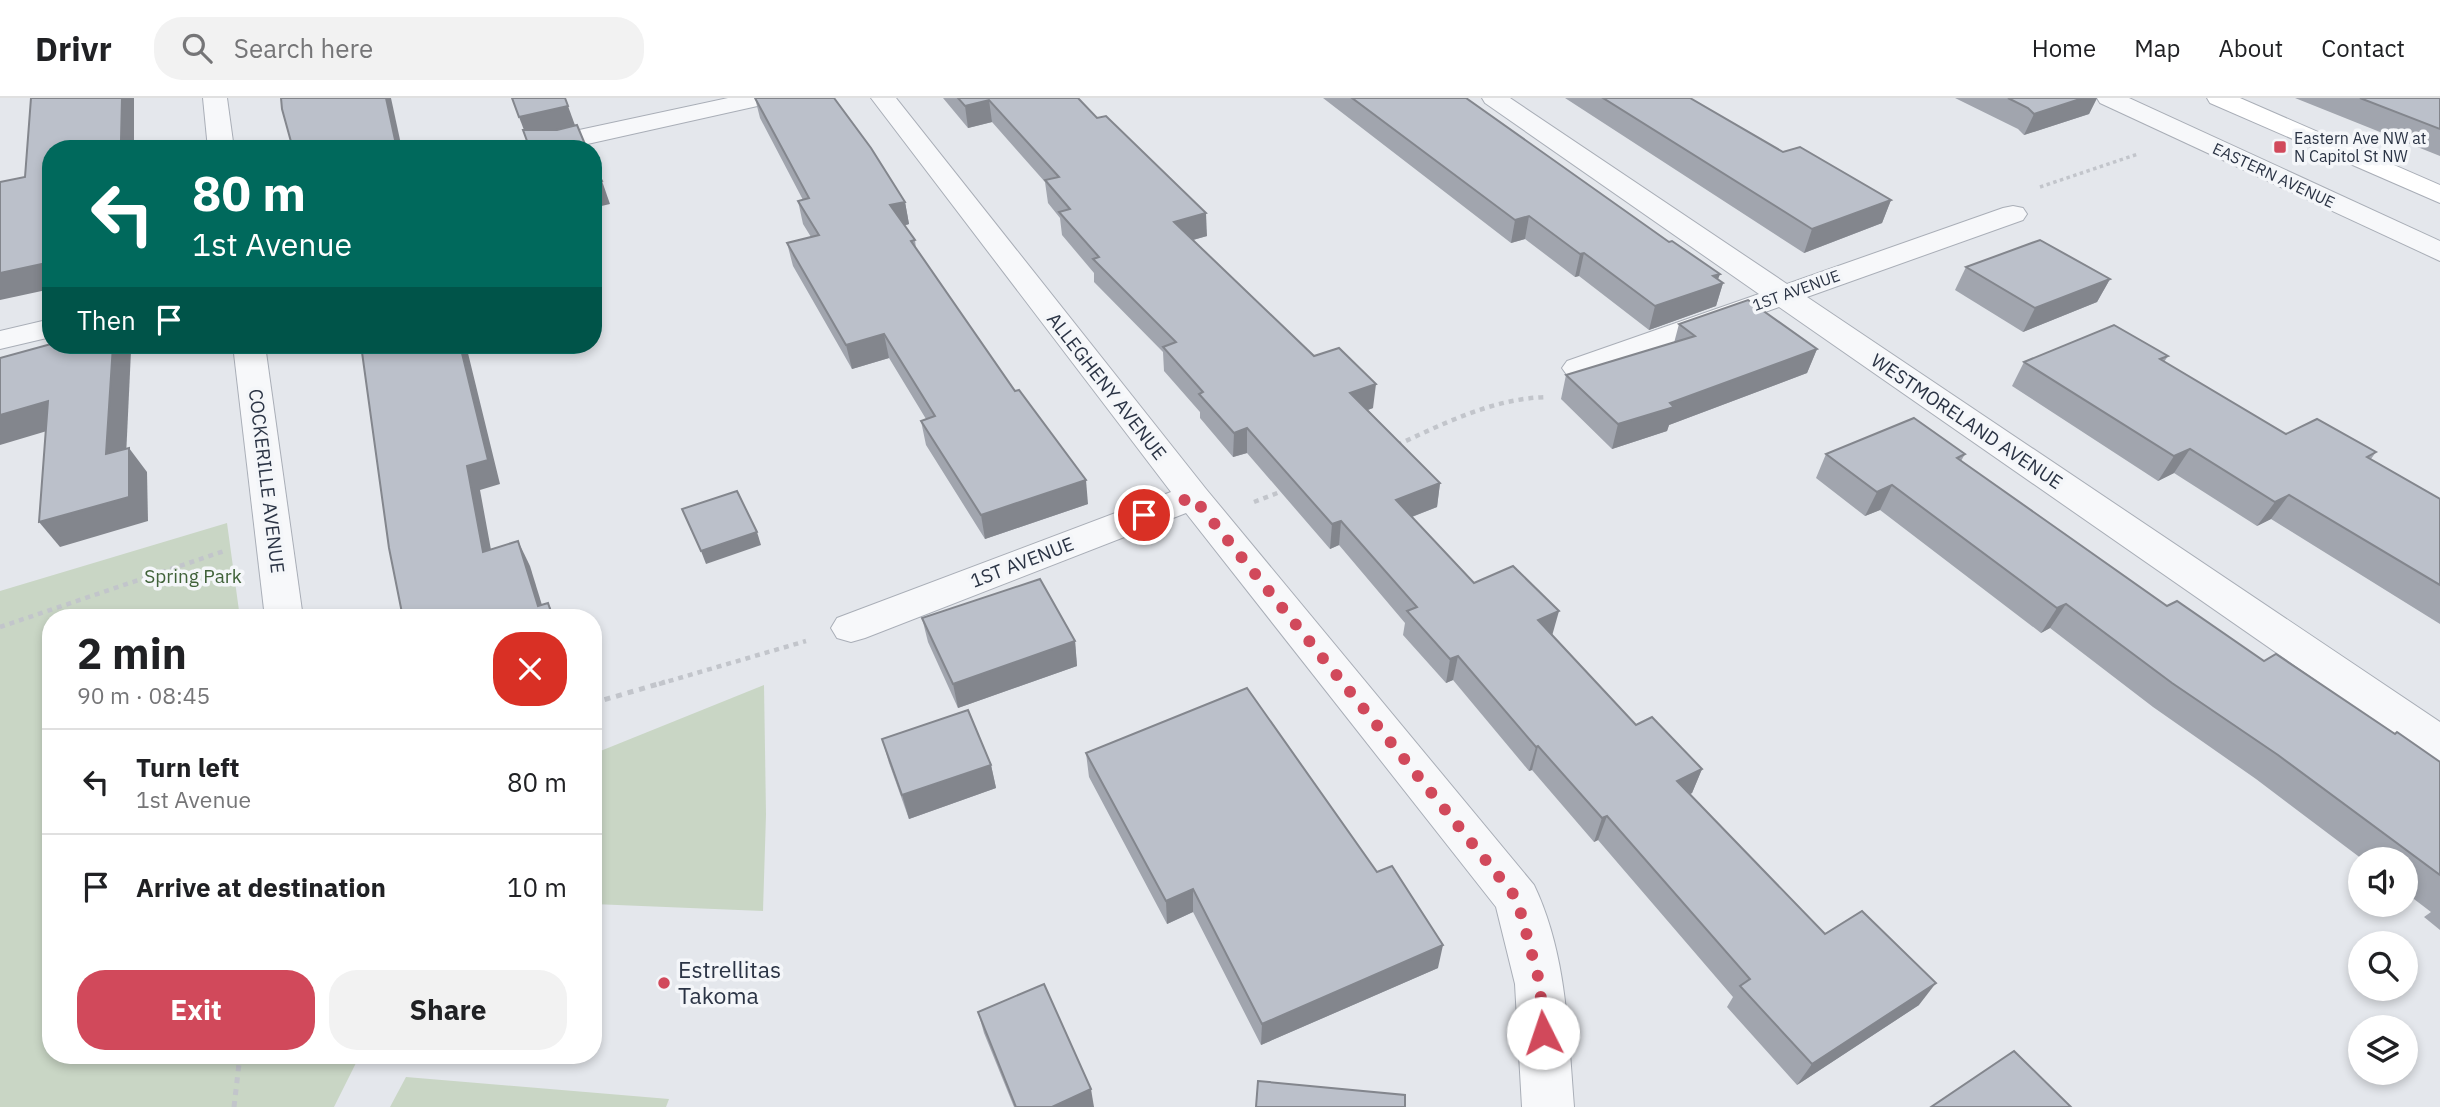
<!DOCTYPE html>
<html lang="en">
<head>
<meta charset="utf-8">
<style>
	:root { --surface:#fff; --page:#f2f2f2; --text:#202124; --muted:#757577; --line:#e0e0e0; --accent:#d1495b }
	body { margin:0; font-family:"IBM Plex Sans",sans-serif; background:var(--page); color:var(--text); height:100vh; display:flex; flex-direction:column; font-size:26px; white-space:nowrap }
	* { box-sizing:border-box; margin:0 }
	p { font-size:23px; color:var(--muted) }
	.icon { flex:none; width:38px; height:38px; fill:none; stroke:currentColor; stroke-width:2; stroke-linecap:round; stroke-linejoin:round }
	.map { position:relative; flex:1; overflow:hidden }
	.sheet { position:absolute; left:42px; top:511px; width:560px; height:455px; display:flex; flex-direction:column; background:var(--surface); border-radius:28px; box-shadow:0 4px 10px #0003 }
	.sheet>* { flex:none }
	.guide { position:absolute; left:42px; top:42px; width:560px; height:214px; border-radius:28px; box-shadow:0 4px 10px #0003; background:#00695c; color:#fff; overflow:hidden }
	.tools { position:absolute; left:2348px; top:749px; display:grid; gap:14px }
	.tools a { display:grid; place-items:center; width:70px; height:70px; border-radius:50%; background:var(--surface); box-shadow:0 4px 10px #0003; font-size:35px }
	.pin { position:absolute; display:grid; place-items:center; width:60px; height:60px; color:#fff; margin:-30px; border:4px solid #fff; border-radius:50%; box-shadow:0 2px 7px #0007 }
	.me { position:absolute; width:77px; margin:-38px; rotate:356deg; stroke-linejoin:round; filter:drop-shadow(0 0 5px #0008) }
	.turn { display:flex; align-items:center; gap:24px; height:147px; padding:0 35px; font-size:32px }
	.turn .icon { width:91px; height:91px; stroke-width:2.5 }
	.turn b { display:block; font-size:49px; line-height:60px }
	.then { display:flex; align-items:center; height:66px; padding:0 35px; background:#0003; gap:14px; font-size:26px }
	.round { display:grid; place-items:center; flex:none; width:74px; height:74px; border-radius:28px; background:var(--page) }
	.headline { display:flex; align-items:center; justify-content:space-between; height:119px; padding:0 35px }
	h1 { font-size:42px; font-weight:800; line-height:52px }
	.action { display:flex; gap:14px; margin-top:auto; padding:14px 35px }
	.action a { flex:1; height:80px; border-radius:28px; background:var(--accent); color:#fff; font-size:28px; font-weight:800; line-height:80px; text-align:center }
	.action a+a { background:var(--page); color:var(--text) }
	ul { padding:0; list-style:none }
	li { display:flex; align-items:center; gap:21px; height:105px; padding:0 35px; border-top:2px solid var(--line) }
	li div { flex:1 }
	li b { display:block; font-size:26px }
	li em { font-style:normal }
	header { display:flex; align-items:center; gap:42px; box-sizing:border-box; height:98px; padding:0 35px; background:var(--surface); border-bottom:2px solid var(--line) }
	header strong { font-size:33px }
	nav { display:flex; gap:38px; margin-inline-start:auto; font-size:24px }
	.search { width:490px; height:63px; background:var(--page); display:flex; align-items:center; gap:18px; box-sizing:border-box; padding:0 24px; border-radius:28px; color:var(--muted); font-size:26px }
	.map>svg:first-child { display:block }
	.green { fill:#c9d6c5 }
	.lines { fill:none; stroke-linecap:round; stroke-linejoin:round }
	.street-casing { stroke:#a9aeb7; stroke-width:2 }
	.secondary-casing { stroke:#a9aeb7; stroke-width:2 }
	.path-far2 { stroke:#c2c5cb; stroke-width:3.5; stroke-dasharray:3.5 3.5; stroke-linecap:butt }
	.path-far1 { stroke:#c2c5cb; stroke-width:4.5; stroke-dasharray:5 5; stroke-linecap:butt }
	.path { stroke:#c2c5cb; stroke-width:5; stroke-dasharray:6 6; stroke-linecap:butt }
	.street { fill:#f7f8fa; fill-rule:evenodd }
	.secondary { fill:#fff; fill-rule:evenodd }
	.wall { fill:#a1a5ae }
	.shaded-wall { fill:#83868d }
	.building { fill:#bbc0ca; stroke:#83868d; stroke-width:2 }
	.route { stroke:#d1495b; stroke-width:12; stroke-dasharray:0 21.6 }
	.poi-dot { fill:#d1495b; stroke:#f4f6f9; stroke-width:2.5 }
	.labels { text-anchor:middle; stroke-width:7; stroke-linejoin:round; paint-order:stroke }
	.far-poi-label { font-size:16px; fill:#2b3445; stroke:#f4f6f9; text-anchor:start }
	.far-street-label { font-size:16px; fill:#2b3445; stroke:#f4f6f9 }
	.street-label { font-size:19px; fill:#2b3445; stroke:#f4f6f9 }
	.park-label { font-size:19px; fill:#3f6138; stroke:#f4f6f9 }
	.near-poi-label { font-size:23px; fill:#2b3445; stroke:#f4f6f9; text-anchor:start }
</style>
</head>
<body>
<header>
<strong>Drivr</strong>
<div class="search"><svg class="icon" aria-label="search" viewBox="0 0 24 24"><circle cx="10" cy="10" r="6"/><path d="M15 15l6 6"/></svg>Search here</div>
<nav><a>Home</a><a>Map</a><a>About</a><a>Contact</a></nav>
</header>
<div class="map">
<svg width="2440" height="1009" viewBox="0 0 2440 1009">
	<rect width="100%" height="100%" fill="#e4e7ec"/>
	<g class="green">
		<path d="M227 425 240 520H51V957H360L334 1009H0V493Z"/>
		<path d="M764 587 766 716 763 813 593 806V656Z"/>
		<path d="M406 979 669 1001 666 1009H390Z"/>
	</g>
	<g class="lines">
		<defs>
			<g id="street">
				<path d="M203 0H227L234 51H208Z"/>
				<path d="M728 0H774L771 5 762 7 565 51H515L519 45 528 43Z"/>
				<path d="M871 0H896L1206 391 1534 787C1567 856 1568 934 1574 1009H1522L1515 886 1496 809 1186 415 865 540 851 544 837 540 831 530 837 520 1171 394Z"/>
				<path d="M1482 0H1510L1787 186 2003 110 2013 108 2023 110 2027 116 2023 122 1807 199 2440 624V663L2425 658 1779 209 1589 277 1578 280 1567 277 1562 270 1567 263 1759 196 1485 5Z"/>
				<path d="M2097 0H2129L2440 143V163L2100 5Z"/>
				<path d="M51 221V239L0 251V233Z"/>
				<path d="M233 247H265L303 520H265Z"/>
			</g>
			<path id="secondary" d="M2207 0H2240L2440 87V105L2210 5Z"/>
		</defs>
		<use href="#street" class="street-casing"/>
		<use href="#secondary" class="secondary-casing"/>
		<path class="path-far2" d="M2040 89 2138 56"/>
		<g class="path-far1">
			<path d="M1397 347C1445 325 1494 300 1548 299"/>
			<path d="M1254 404 1285 392"/>
			<path d="M0 529 227 452"/>
			<path d="M659 586 806 543"/>
		</g>
		<g class="path">
			<path d="M593 605 665 584"/>
			<path d="M234 1009 240 957"/>
		</g>
		<use href="#street" class="street"/>
		<use href="#secondary" class="secondary"/>
	</g>
	<g class="wall">
		<path d="M755 0 905 104 909 126 904 128 915 142 916 151 1088 406 985 441 926 347 921 323 926 321 889 260 852 271 793 168 787 145 811 139 803 126 798 103 803 102 760 20Z"/>
		<path d="M943 0H1078L1207 138 1193 142 1314 258 1373 310 1368 312 1440 385 1437 409 1412 419 1474 485 1552 538 1636 627 1702 671 1692 695 1690 696 1825 836 1919 907 1797 987 1727 909 1733 899 1598 742 1594 744 1532 672 1529 673 1453 582 1446 585 1403 537 1405 525 1339 447 1330 451 1247 355 1233 359 1200 320V314L1164 273 1163 254 1094 184V175L1062 137 1060 120 1048 105 1045 84 992 24 968 30Z"/>
		<path d="M1323 0H1466L1723 185 1716 208 1649 232 1579 178 1575 179 1525 141 1511 145Z"/>
		<path d="M1565 0H1690L1783 54 1891 102 1882 125 1804 155Z"/>
		<path d="M1955 0H2097L2089 16 2024 37 2018 31Z"/>
		<path d="M2295 0H2440V58Z"/>
		<path d="M1966 169 2110 181 2097 204 2023 234 1955 192Z"/>
		<path d="M1679 226 1817 251 1807 275 1669 327 1667 333 1612 351 1561 301 1566 277 1674 245Z"/>
		<path d="M2168 258 2164 264 2286 336 2376 354 2371 361 2440 401V526L2271 421 2257 428 2174 375 2158 383 2012 288 2024 264Z"/>
		<path d="M1826 356H1965L1961 363 2167 508 2264 563 2395 636 2440 664V832L2424 819 2431 814 2406 795V761H2362L2256 681 2153 609 2050 530 2041 535 1880 412 1865 418 1816 380Z"/>
		<path d="M922 520 1075 543 1077 568 958 610 928 544Z"/>
		<path d="M882 641 991 667 996 690 909 721 889 665Z"/>
		<path d="M1086 655 1438 870 1261 947 1193 814 1167 826 1089 679Z"/>
		<path d="M978 914 1094 1009H1014L984 935Z"/>
	</g>
	<g class="shaded-wall">
		<path d="M122 0H134V51H125L121 42Z"/>
		<path d="M386 0H391L402 51H397Z"/>
		<path d="M2083 0H2097L2089 16 2024 37 2034 16Z"/>
		<path d="M989 2 992 24 968 30 965 8Z"/>
		<path d="M568 8 576 30 527 40 519 19Z"/>
		<path d="M602 83 610 106 593 110V85Z"/>
		<path d="M1891 102 1882 125 1804 155 1812 131Z"/>
		<path d="M905 104 909 126 894 130 890 107Z"/>
		<path d="M1206 115 1207 138 1175 147 1174 124Z"/>
		<path d="M1529 118 1525 141 1511 145 1515 122Z"/>
		<path d="M1584 155 1579 178 1575 179 1580 156Z"/>
		<path d="M51 164V191L0 202V175Z"/>
		<path d="M1720 176 1716 187 1723 185 1716 208 1649 232 1655 208 1713 178Z"/>
		<path d="M2110 181 2097 204 2023 234 2035 210Z"/>
		<path d="M884 236 889 260 852 271 846 247Z"/>
		<path d="M113 247H127L131 253 125 380 106 356Z"/>
		<path d="M460 247H466L500 386 480 392 496 479 483 454 467 368Z"/>
		<path d="M1817 251 1807 275 1669 327 1667 333 1612 351 1618 326 1670 305Z"/>
		<path d="M1376 286 1373 310 1348 319 1350 295Z"/>
		<path d="M48 303 67 327 0 347V317Z"/>
		<path d="M1247 330V355L1233 359 1234 335Z"/>
		<path d="M129 350 147 374 148 423 60 449 39 424Z"/>
		<path d="M2190 351 2174 375 2158 383 2174 358Z"/>
		<path d="M1086 382 1088 406 985 441 981 417Z"/>
		<path d="M1440 385 1437 409 1393 426 1396 402Z"/>
		<path d="M1892 387 1880 412 1865 418 1877 394Z"/>
		<path d="M2289 397 2271 421 2257 428 2275 404Z"/>
		<path d="M1341 423 1339 447 1330 451 1332 426Z"/>
		<path d="M757 434 761 447 706 466 701 453Z"/>
		<path d="M518 443 530 468 546 520 538 508Z"/>
		<path d="M548 505 556 520H553Z"/>
		<path d="M2066 506 2050 530 2041 535 2057 510Z"/>
		<path d="M1559 513 1552 538 1538 522Z"/>
		<path d="M1075 543 1077 568 958 610 953 586Z"/>
		<path d="M1458 558 1453 582 1446 585 1450 561Z"/>
		<path d="M1538 648 1532 672 1529 673 1536 649Z"/>
		<path d="M991 667 996 690 909 721 902 697Z"/>
		<path d="M1702 671 1692 695 1668 707 1677 683Z"/>
		<path d="M1607 718 1598 742 1594 744 1602 720Z"/>
		<path d="M1193 791V814L1167 826 1166 803Z"/>
		<path d="M1443 847 1438 870 1261 947 1262 926Z"/>
		<path d="M1936 885 1919 907 1797 987 1812 966Z"/>
		<path d="M1091 991 1094 1009H1052Z"/>
	</g>
	<g class="building">
		<path d="M31 0H122L121 42 125 41V51H51V164L0 175V84L25 79Z"/>
		<path d="M281 0H386L397 51H293L282 11Z"/>
		<path d="M512 0H565L568 8 519 19Z"/>
		<path d="M755 0H834L871 50 905 104 890 107 915 142 911 143 1015 293 1019 292 1086 382 981 417 921 323 935 318 884 236 846 247 787 145 819 137 798 103 809 100Z"/>
		<path d="M958 0H1078L1097 20 1106 18 1206 115 1174 124 1314 258 1339 250 1376 286 1350 295 1440 385 1396 402 1474 485 1513 468 1559 513 1538 522 1636 627 1652 619 1702 671 1677 683 1825 836 1862 813 1936 885 1812 966 1740 888 1750 881 1607 718 1602 720 1538 648 1536 649 1458 558 1450 561 1407 513 1417 509 1341 423 1332 426 1247 330 1234 335 1199 296 1203 294 1163 249 1176 244 1093 161 1099 159 1059 114 1070 111 1045 82 1059 79 989 2 965 8Z"/>
		<path d="M1352 0H1466L1669 144 1672 143 1720 176 1713 178 1723 185 1655 208 1584 155 1580 156 1529 118 1515 122Z"/>
		<path d="M1603 0H1690L1783 54 1800 49 1891 102 1812 131Z"/>
		<path d="M2008 0H2083L2034 16 2028 10Z"/>
		<path d="M2360 0H2440V31Z"/>
		<path d="M577 27 587 51H530L523 32H557Z"/>
		<path d="M593 65 602 83 593 85Z"/>
		<path d="M2040 142 2110 181 2035 210 1966 169Z"/>
		<path d="M1748 202 1817 251 1670 305 1674 309 1618 326 1566 277 1695 238 1679 226Z"/>
		<path d="M2114 227 2168 258 2160 261 2286 336 2317 321 2376 354 2367 359 2440 401V487L2289 397 2275 404 2190 351 2174 358 2024 264Z"/>
		<path d="M51 246 113 247 106 356 129 350V399L39 424 48 303 0 317V260Z"/>
		<path d="M361 247H460L488 362 467 368 483 454 518 443 538 508 548 505 553 520H403L389 450Z"/>
		<path d="M1914 320 1965 356 1957 360 2167 508 2177 503 2264 563 2276 556 2395 636 2397 634 2440 664V777L2278 657 2172 585 2066 506 2057 510 1892 387 1877 394 1826 356Z"/>
		<path d="M737 393 757 434 701 453 682 411Z"/>
		<path d="M1040 481 1075 543 953 586 922 520Z"/>
		<path d="M1247 590 1377 774 1392 768 1443 847 1262 926 1193 791 1166 803 1086 655Z"/>
		<path d="M968 612 991 667 902 697 882 641Z"/>
		<path d="M1044 886 1091 991 1052 1009H1016L978 914Z"/>
		<path d="M2014 953 2071 1009H1931Z"/>
		<path d="M1258 983 1405 997V1009H1256Z"/>
	</g>
	<g class="lines">
		<path class="route" d="M1144 417 1193 399 1517 801 1540 886 1543 935"/>
	</g>
	<g class="poi-dot">
		<rect x="2273" y="42" width="14" height="14" rx="3.5"/>
		<circle cx="664" cy="885" r="7"/>
	</g>
	<g class="labels">
		<g class="far-poi-label">
			<text x="2294" y="46">Eastern Ave NW at<tspan x="2294" dy="18">N Capitol St NW</tspan></text>
		</g>
		<g class="far-street-label">
			<text transform="translate(2274 77) rotate(25)" y="6">EASTERN AVENUE</text>
			<text transform="translate(1796 192) rotate(-20)" y="6">1ST AVENUE</text>
		</g>
		<g class="street-label">
			<text transform="translate(1107 288) rotate(52)" y="7">ALLEGHENY AVENUE</text>
			<text transform="translate(1967 323) rotate(34)" y="7">WESTMORELAND AVENUE</text>
			<text transform="translate(267 383) rotate(83)" y="7">COCKERILLE AVENUE</text>
			<text transform="translate(1022 464) rotate(-21)" y="7">1ST AVENUE</text>
		</g>
		<g class="park-label">
			<text x="193" y="485">Spring Park</text>
		</g>
		<g class="near-poi-label">
			<text x="678" y="880">Estrellitas<tspan x="678" dy="26">Takoma</tspan></text>
		</g>
	</g>
</svg>
<div class="tools">
<a><svg class="icon" aria-label="sound" viewBox="0 0 24 24"><path d="M4 9h4l5-4v14l-5-4H4zM17 9q2 3 0 6"/></svg></a>
<a><svg class="icon" aria-label="search" viewBox="0 0 24 24"><circle cx="10" cy="10" r="6"/><path d="M15 15l6 6"/></svg></a>
<a><svg class="icon" aria-label="layers" viewBox="0 0 24 24"><path d="M12 4l9 5-9 5-9-5zM3 14l9 5 9-5"/></svg></a>
</div>
<div class="pin" style="left:1144px;top:417px;background:#d93025"><svg class="icon" aria-label="arrive" viewBox="0 0 24 24"><path d="M6 21V4h12l-3 4 3 4H6"/></svg></div>
<svg class="me" style="left:1543px;top:935px" viewBox="-20 -20 40 40"><circle r="19" fill="#fff"/><path d="M0-13L10 11 0 6-10 11z" fill="#d1495b"/></svg>
<div class="guide">
<div class="turn"><svg class="icon" aria-label="left" viewBox="0 0 24 24"><path d="M17 20v-9H6M10 6l-5 5 5 5"/></svg><div><b>80 m</b>1st Avenue</div></div>
<div class="then">Then<svg class="icon" aria-label="arrive" viewBox="0 0 24 24"><path d="M6 21V4h12l-3 4 3 4H6"/></svg></div>
</div>
<section class="sheet">
<div class="headline"><div><h1>2 min</h1><p>90 m · 08:45</p></div><a class="round" style="background:#d93025;color:#fff"><svg class="icon" aria-label="close" viewBox="0 0 24 24"><path d="M6 6l12 12M18 6L6 18"/></svg></a></div>
<ul>
<li><svg class="icon" aria-label="left" viewBox="0 0 24 24"><path d="M17 20v-9H6M10 6l-5 5 5 5"/></svg><div><b>Turn left</b><p>1st Avenue</p></div><em>80 m</em></li>
<li><svg class="icon" aria-label="arrive" viewBox="0 0 24 24"><path d="M6 21V4h12l-3 4 3 4H6"/></svg><div><b>Arrive at destination</b></div><em>10 m</em></li>
</ul>
<div class="action"><a>Exit</a><a>Share</a></div>
</section>
</div>
</body>
</html>
